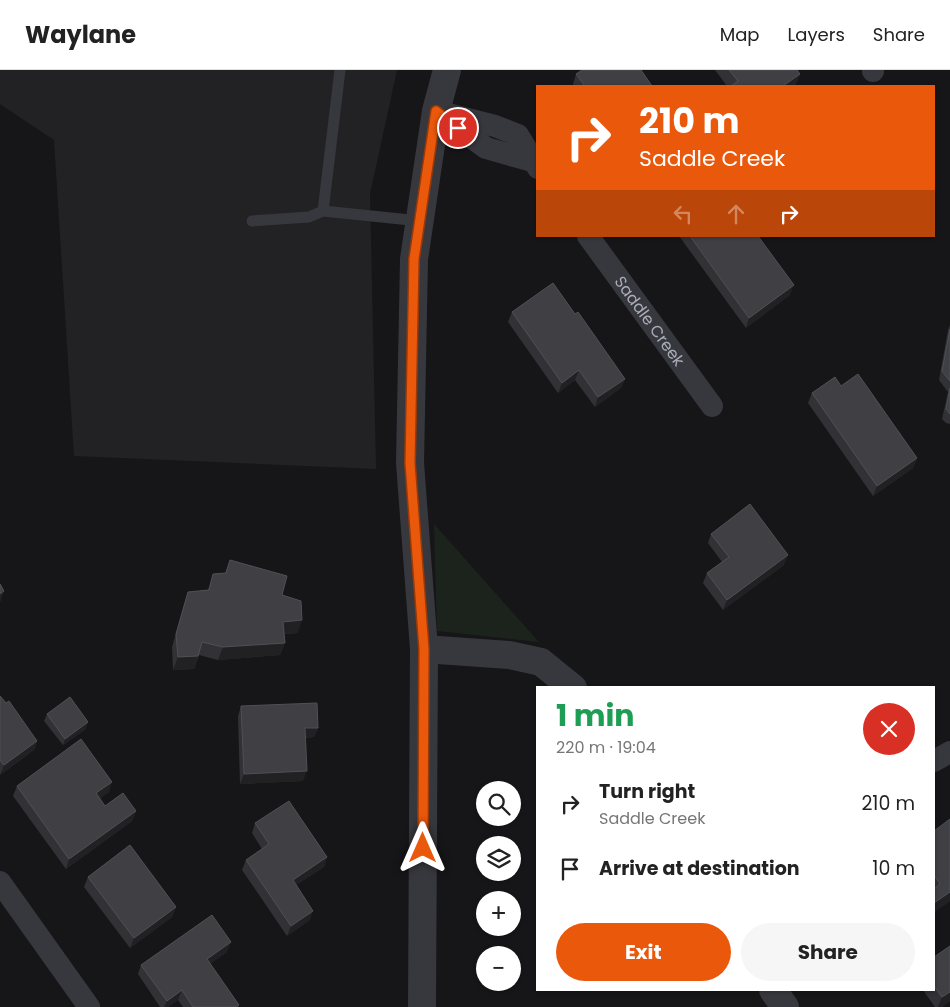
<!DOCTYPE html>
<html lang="en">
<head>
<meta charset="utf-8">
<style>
	:root { --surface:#fff; --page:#f6f6f6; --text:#222; --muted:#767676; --line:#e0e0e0; --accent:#ea580c }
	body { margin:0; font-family:Poppins,sans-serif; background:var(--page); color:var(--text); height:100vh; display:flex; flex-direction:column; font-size:19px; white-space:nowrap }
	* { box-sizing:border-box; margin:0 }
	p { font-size:16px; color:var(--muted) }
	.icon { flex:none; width:28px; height:28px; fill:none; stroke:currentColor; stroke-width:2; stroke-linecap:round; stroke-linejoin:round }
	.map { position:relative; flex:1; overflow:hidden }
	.drawer { position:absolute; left:536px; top:616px; width:399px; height:305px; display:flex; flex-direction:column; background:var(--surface); border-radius:0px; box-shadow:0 1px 4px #0004 }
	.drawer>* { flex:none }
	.hud { position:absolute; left:536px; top:15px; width:399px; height:152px; border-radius:0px; box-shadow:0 1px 4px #0004; background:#ea580c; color:#fff; overflow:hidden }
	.fabs { position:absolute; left:476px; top:711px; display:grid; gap:10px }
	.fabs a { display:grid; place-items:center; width:45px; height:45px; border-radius:50%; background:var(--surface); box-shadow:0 1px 4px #0004; font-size:25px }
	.pin { position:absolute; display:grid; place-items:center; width:42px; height:42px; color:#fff; margin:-21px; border:2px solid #fff; border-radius:50%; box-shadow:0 1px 5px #0007 }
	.me { position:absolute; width:55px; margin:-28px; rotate:0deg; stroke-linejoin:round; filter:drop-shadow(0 0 4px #0008) }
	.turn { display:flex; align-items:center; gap:18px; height:105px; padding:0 20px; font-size:22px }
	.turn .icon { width:65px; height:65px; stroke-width:2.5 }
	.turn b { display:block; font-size:35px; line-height:42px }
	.lanes { display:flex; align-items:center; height:48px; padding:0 20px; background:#0003; justify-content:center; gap:25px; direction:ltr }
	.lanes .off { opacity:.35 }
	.round { display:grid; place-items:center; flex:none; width:52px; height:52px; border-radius:26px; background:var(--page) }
	.headline { display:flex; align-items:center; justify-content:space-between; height:85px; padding:0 20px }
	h1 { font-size:30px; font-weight:700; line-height:38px; color:#1e9e55 }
	.primary-button { display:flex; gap:10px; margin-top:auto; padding:10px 20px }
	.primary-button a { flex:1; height:58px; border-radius:30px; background:var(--accent); color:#fff; font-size:20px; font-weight:700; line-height:58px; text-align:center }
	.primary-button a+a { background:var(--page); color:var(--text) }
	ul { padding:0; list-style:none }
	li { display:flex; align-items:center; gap:15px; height:65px; padding:0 20px }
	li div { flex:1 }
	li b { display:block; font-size:19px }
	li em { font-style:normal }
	header { display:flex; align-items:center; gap:30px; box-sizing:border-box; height:70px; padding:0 25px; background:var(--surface); border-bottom:1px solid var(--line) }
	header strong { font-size:24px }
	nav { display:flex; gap:28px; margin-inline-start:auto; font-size:18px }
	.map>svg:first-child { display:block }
	.built { fill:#222225 }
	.green { fill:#1c231d }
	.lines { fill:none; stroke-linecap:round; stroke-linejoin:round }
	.service { stroke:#37383d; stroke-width:11 }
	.minor { stroke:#37383d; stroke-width:22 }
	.tertiary { stroke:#37383d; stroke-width:28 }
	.wall { fill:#323236 }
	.shaded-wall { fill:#212124 }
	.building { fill:#3f3f44; stroke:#4f5156 }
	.route-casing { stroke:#983908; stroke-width:12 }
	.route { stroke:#ea580c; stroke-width:9 }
	.labels { text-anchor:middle; stroke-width:5; stroke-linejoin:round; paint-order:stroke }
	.street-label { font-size:16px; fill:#a8adb8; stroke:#111113 }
</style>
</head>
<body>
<header>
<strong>Waylane</strong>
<nav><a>Map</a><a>Layers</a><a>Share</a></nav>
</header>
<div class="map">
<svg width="950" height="937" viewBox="0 0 950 937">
	<rect width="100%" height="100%" fill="#161618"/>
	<path class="built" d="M0 0H397L370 124 376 399 74 386 54 70 0 34Z"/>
	<path class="green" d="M434 454 539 572 437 561Z"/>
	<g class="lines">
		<g class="service">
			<path d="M323 141 340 0"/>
			<path d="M252 151 309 147 323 141 420 151"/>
		</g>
		<g class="minor">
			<path d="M873 0V1"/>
			<path d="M436 41 495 56 518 65 538 98"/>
			<path d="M445 48 486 78 532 91"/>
			<path id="s1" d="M588 166 712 336"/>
			<path d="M934 691 950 682"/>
			<path d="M0 812 89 937"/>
		</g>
		<g class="tertiary">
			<path d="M424 579 509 585 541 592 573 618"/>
			<path d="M773 920 785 937"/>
			<path d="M422 937 424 579 410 393 414 189 436 41 447 0"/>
		</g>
	</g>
	<g class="wall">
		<path d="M715 0H797L800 4 795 16H727Z"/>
		<path d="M576 4 652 16H575L573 14Z"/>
		<path d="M679 166H758L790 225 746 258Z"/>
		<path d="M512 242 575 244 625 309 621 318 595 337 575 310 558 323 508 252Z"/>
		<path d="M950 255V354L946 353 942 349 948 322 939 310 948 260Z"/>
		<path d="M841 316 917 388 913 398 873 426 808 333 812 323Z"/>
		<path d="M711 464 784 495 723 540 703 513 707 503 722 492 708 473Z"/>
		<path d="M230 490 282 525 298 563 284 564 285 573 280 585 218 590 199 585 194 599 173 600 172 577 184 535 188 522 208 520 213 504 225 503Z"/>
		<path d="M0 626 37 671 34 680 0 705Z"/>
		<path d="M241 636 318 658 314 667 305 668 303 711 240 714 238 646Z"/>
		<path d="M47 644 86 659 63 675 44 651Z"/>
		<path d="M17 716 109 722 100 728 105 736 136 741 132 751 66 799 13 726Z"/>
		<path d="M255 753 327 787 324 797 296 815 310 850 287 866 242 800 246 790 262 779 252 763Z"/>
		<path d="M934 761 950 831 934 842Z"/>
		<path d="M88 807 176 837 172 847 130 878 84 817Z"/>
		<path d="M950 876V931L942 937H935L923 920H934V887Z"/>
		<path d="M227 882 210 894 239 935 238 937H183L178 930 168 937H160L138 904 141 895Z"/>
	</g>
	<g class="shaded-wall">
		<path d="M800 4 795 16H783Z"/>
		<path d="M794 215 790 225 746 258 749 248Z"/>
		<path d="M579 300 575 310 558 323 562 313Z"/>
		<path d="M625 309 621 318 595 337 598 327Z"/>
		<path d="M917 388 913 398 873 426 877 416Z"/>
		<path d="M788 485 784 495 723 540 727 530Z"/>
		<path d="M4 521 1 531H0V524Z"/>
		<path d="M302 550 298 563 278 564 283 552Z"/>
		<path d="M285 573 280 585 218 590 223 577Z"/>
		<path d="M198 586 194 599 173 600 178 587Z"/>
		<path d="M88 652 86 659 63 675 65 669Z"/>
		<path d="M305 658H318L314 667 301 668Z"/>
		<path d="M37 671 34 680 0 705 4 695Z"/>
		<path d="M307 701 303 711 240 714 244 704Z"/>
		<path d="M112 712 109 722 93 733 96 723Z"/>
		<path d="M136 741 132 751 66 799 69 789Z"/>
		<path d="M327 787 324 797 289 820 293 810Z"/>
		<path d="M950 822V831L934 842V833Z"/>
		<path d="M176 837 172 847 130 878 134 868Z"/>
		<path d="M313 841 310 850 287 866 291 856Z"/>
		<path d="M231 872 227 882 203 899 207 889Z"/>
		<path d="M182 920 178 930 168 937H164L167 931Z"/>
		<path d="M950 922V931L942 937H938L942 927Z"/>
	</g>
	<g class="building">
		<path d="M582 0H641L652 16H585L576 4Z"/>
		<path d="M729 0H797L800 4 783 16H731L738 11Z"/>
		<path d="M690 166H758L794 215 749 248Z"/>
		<path d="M553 213 575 244 578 242 625 309 598 327 579 300 562 313 512 242Z"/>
		<path d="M950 259V311L942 301Z"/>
		<path d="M858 304 917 388 877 416 812 323 835 307 841 316Z"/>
		<path d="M950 318V344L946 339Z"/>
		<path d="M750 434 788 485 727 530 707 503 729 487 711 464Z"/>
		<path d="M230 490 287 506 282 525 301 531 302 550 283 552 285 573 223 577 202 572 198 586 178 587 176 564 188 522 209 520 213 504 226 503Z"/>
		<path d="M0 514 4 521 0 524Z"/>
		<path d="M0 626 6 633 9 631 37 671 4 695 0 690Z"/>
		<path d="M70 627 88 652 65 669 47 644Z"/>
		<path d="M317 633 318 658H305L307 701 244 704 241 636Z"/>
		<path d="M81 669 112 712 96 723 105 736 123 723 136 741 69 789 17 716Z"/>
		<path d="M289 731 327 787 293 810 313 841 291 856 246 790 269 774 255 753Z"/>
		<path d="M950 749V822L934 833V819L940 814 934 805V761Z"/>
		<path d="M130 775 176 837 134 868 88 807Z"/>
		<path d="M212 845 231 872 207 889 239 935 236 937H193L182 920 167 931 141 895Z"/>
		<path d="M950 876V922L942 927 934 916V887Z"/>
	</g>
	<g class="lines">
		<defs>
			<path id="route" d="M423 778 424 579 410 393 414 189 436 41 458 58"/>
		</defs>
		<use href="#route" class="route-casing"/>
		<use href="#route" class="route"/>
	</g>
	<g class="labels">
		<g class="street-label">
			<text dy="6" stroke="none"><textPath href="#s1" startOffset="105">Saddle Creek</textPath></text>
		</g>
	</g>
</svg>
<div class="fabs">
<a><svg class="icon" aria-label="search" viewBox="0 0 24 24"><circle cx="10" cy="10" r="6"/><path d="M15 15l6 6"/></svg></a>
<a><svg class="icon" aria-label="layers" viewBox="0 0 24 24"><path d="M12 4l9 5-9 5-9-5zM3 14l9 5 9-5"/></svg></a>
<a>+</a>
<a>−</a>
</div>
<div class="pin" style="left:458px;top:58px;background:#d93025"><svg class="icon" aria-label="arrive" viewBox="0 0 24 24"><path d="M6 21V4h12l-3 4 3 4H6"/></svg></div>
<svg class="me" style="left:423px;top:778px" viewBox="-20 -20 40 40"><path d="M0-17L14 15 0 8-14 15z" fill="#ea580c" stroke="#fff" stroke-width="4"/></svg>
<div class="hud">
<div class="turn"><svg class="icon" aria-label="right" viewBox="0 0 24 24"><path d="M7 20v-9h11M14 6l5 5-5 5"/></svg><div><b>210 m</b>Saddle Creek</div></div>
<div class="lanes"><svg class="icon off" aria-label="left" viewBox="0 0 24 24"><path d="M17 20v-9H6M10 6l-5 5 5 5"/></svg><svg class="icon off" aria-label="ahead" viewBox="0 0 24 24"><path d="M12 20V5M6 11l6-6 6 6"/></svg><svg class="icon" aria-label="right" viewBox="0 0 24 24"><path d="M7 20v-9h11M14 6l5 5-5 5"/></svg></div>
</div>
<section class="drawer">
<div class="headline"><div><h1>1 min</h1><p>220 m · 19:04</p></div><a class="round" style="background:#d93025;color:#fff"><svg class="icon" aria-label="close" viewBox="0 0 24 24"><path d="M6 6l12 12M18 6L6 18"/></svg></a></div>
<ul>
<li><svg class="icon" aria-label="right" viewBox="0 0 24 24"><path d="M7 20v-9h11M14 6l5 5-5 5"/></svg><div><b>Turn right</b><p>Saddle Creek</p></div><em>210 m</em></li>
<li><svg class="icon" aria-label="arrive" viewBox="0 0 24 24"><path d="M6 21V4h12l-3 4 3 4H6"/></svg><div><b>Arrive at destination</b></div><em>10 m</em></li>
</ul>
<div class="primary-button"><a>Exit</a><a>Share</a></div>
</section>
</div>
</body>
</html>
